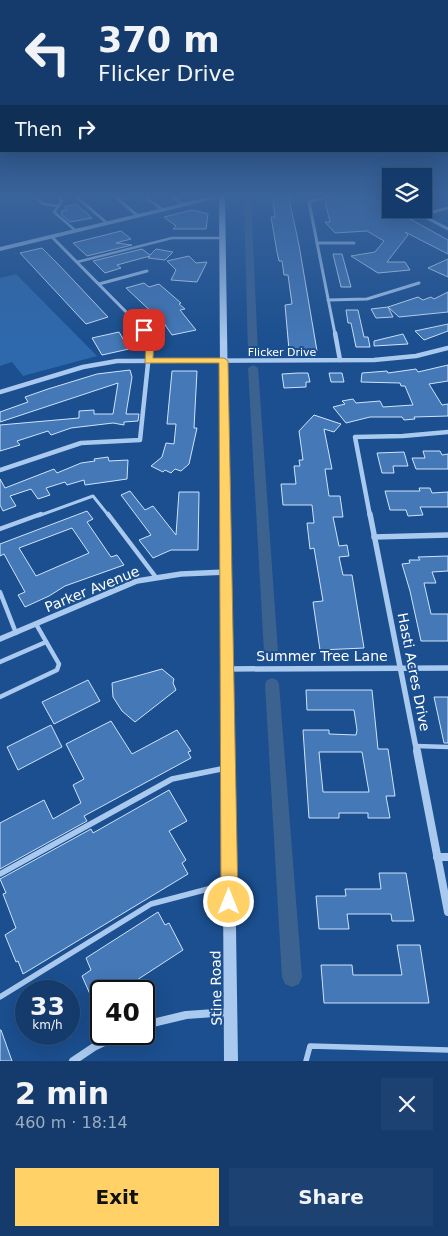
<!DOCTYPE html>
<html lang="en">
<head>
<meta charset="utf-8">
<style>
	:root { --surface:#143b6b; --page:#1d4271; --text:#f1f3f6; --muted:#9dadc1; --line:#33557e; --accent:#ffd166 }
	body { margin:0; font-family:"DejaVu Sans",sans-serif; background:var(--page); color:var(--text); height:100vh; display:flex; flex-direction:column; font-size:19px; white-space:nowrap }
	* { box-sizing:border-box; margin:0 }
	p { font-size:16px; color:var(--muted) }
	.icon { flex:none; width:28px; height:28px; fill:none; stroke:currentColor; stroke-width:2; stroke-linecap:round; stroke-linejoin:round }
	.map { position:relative; height:1061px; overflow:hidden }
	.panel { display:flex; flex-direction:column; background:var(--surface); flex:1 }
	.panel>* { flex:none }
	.hud { position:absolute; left:0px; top:0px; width:449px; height:152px; box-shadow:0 5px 20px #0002,0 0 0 1px var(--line); background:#143b6b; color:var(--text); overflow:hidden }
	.controls { position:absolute; left:382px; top:168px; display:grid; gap:10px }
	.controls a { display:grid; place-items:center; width:50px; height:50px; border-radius:0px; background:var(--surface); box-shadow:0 5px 20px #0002,0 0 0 1px var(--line); font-size:25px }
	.speed { position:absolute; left:15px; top:980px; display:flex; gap:10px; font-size:25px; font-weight:700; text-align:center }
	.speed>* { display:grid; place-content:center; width:65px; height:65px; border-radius:50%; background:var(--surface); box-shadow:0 5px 20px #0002,0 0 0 1px var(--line); line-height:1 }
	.speed small { font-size:12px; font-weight:400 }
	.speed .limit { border:2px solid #111; border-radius:8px; background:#fff; color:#111 }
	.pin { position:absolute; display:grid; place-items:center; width:42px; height:42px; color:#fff; margin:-21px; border-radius:10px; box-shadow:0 2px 8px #0006 }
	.me { position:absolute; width:55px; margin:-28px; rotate:0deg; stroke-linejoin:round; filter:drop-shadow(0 0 4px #0008) }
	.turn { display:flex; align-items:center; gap:18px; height:105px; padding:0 15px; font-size:22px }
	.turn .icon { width:65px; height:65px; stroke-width:2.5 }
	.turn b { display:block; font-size:35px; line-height:42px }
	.then { display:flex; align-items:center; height:48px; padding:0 15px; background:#0003; gap:10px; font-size:19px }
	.round { display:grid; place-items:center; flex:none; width:52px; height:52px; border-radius:0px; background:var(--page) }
	.headline { display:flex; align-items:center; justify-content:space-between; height:85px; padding:0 15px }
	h1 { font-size:30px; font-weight:800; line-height:38px }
	.action { display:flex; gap:10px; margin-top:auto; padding:10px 15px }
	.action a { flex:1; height:58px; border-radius:0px; background:var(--accent); color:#111; font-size:20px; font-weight:800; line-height:58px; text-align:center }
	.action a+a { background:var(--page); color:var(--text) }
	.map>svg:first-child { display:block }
	.green { fill:#2e69ad }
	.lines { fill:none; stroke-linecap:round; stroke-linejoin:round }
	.canal { fill:#3c6290; fill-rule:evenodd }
	.building { fill:#4478b7; stroke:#cfe3fa; fill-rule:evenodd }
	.service-far3 { stroke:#a9c9ee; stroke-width:2.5 }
	.service-far2 { stroke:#a9c9ee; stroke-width:3 }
	.service-far1 { stroke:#a9c9ee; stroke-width:4.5 }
	.service { stroke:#a9c9ee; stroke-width:5.5 }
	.minor-far3 { stroke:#a9c9ee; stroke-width:3 }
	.minor-far2 { stroke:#a9c9ee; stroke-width:4.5 }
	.minor-far1 { stroke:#a9c9ee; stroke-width:5.5 }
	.minor { stroke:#a9c9ee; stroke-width:8 }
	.tertiary { fill:#a9c9ee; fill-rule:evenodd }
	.route { fill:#ffd166; stroke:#a68842 }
	.labels { text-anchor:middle; stroke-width:4; stroke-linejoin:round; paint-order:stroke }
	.far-street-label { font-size:11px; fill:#fff; stroke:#1b4f8f }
	.street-label { font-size:14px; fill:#fff; stroke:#1b4f8f }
</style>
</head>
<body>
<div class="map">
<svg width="448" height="1061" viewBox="0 0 448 1061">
	<rect width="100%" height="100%" fill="#1b4f8f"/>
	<path class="green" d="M16 274 97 356 23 376 12 362 0 366V278Z"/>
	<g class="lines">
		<g class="canal">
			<path d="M244 197 251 199 258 353 253 356 248 353Z"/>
			<path d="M253 365 258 368 278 652 276 656 271 658 266 656 264 652 248 368Z"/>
			<path d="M272 678 277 680 279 684 302 977 299 984 292 987 285 984 282 977 265 684 267 680Z"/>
		</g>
	</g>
	<g class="building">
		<path d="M272 194H288L299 245 317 351 289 350 285 305 292 304 288 275H284L282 261H279L277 252 271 217H275Z"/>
		<path d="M365 194 448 240V254L405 232 408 235 387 262H405L410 270 378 273 351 256 375 252 384 241 367 231 335 233 325 222H330L325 201 337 198 338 201Z"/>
		<path d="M76 204 92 218 70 222 61 214 63 213 61 211 67 210 64 207Z"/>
		<path d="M192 210 208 214 206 229H173L176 226 164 217Z"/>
		<path d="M121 231 131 239 116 243 132 245 87 256 73 243Z"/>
		<path d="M42 248 58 264 108 317 86 324 20 253Z"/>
		<path d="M142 249 150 255 156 249 173 252 165 260 148 258 150 256 117 265 121 268 105 273 93 261Z"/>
		<path d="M333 254H342L351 287H341Z"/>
		<path d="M189 256 196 263 207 262 197 282 171 280 176 270 167 261Z"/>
		<path d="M448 259V277L428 268Z"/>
		<path d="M144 283 149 287 159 284 181 303 179 304 185 309 180 310 196 330 172 335 159 316 157 317 126 288Z"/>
		<path d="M448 292V312L399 317 388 307 418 297 423 300 431 297 434 299Z"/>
		<path d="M388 307 393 317 376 318 371 309Z"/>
		<path d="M346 310H358L364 337H368L370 347H356L351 323H348Z"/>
		<path d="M448 324V331L424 340 415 331Z"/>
		<path d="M119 332 129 349 102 355 92 338Z"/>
		<path d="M403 334 408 344 374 346V341Z"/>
		<path d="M448 365V381L429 384 442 405 448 404V416L414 417 415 419 404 420 402 417H370L346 423 333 407 345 404 342 401 353 399 356 403 380 401 383 407 413 405 405 386H401L400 383 361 382 362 373 387 371 388 373 416 369 418 372Z"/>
		<path d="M130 370 132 377 126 414H139L138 421 124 422V425L113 423 71 428 51 435 48 431 17 441 20 445 0 451V425L79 418V411L94 410V414H113L118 383 0 422V412L28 402 25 397 48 389 97 374Z"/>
		<path d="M172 371H197L194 428H197L189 464 181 471 175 469 171 473 165 470 163 472 151 466 162 457 166 443 174 444 176 424H167Z"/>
		<path d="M298 373H308L310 382H306V387L284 388 282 374Z"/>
		<path d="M329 373H342L344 382H331Z"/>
		<path d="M314 415 341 424 334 432 324 429 332 469H325L329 496H340L343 517H333L339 546 347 545 349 556 339 557 343 575H352L364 648 320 650 313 602 323 601 314 548 310 549 307 523H314L312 505H283L281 484H296L294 466H300L299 460H303L299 431Z"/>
		<path d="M423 451H440L442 455 448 454V469H416L412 458H425Z"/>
		<path d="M404 452 408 466H393L394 473H382L377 453Z"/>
		<path d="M108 457 109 461 128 460 127 479 85 485 84 480 67 485 65 482 46 488 50 495 38 499 31 489 10 496 16 506 3 511 0 505V479L5 488 54 469 57 473 81 463 95 461 94 459Z"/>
		<path d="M419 488H430L432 493 448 492V507H420L423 515 408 516 406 510H390L385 491H420Z"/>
		<path d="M130 491 145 510 153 506 176 535 179 492H199L198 550H171L153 558 139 540 151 535 121 495Z"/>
		<path d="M87 511 93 519 87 522 111 557 117 555 124 565 65 586 49 596 25 607 18 595 25 592 4 554 0 556V544ZM72 528 89 553 36 576 19 548Z"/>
		<path d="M448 556V571L432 572 436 583H424L431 614H448V641H421L410 591 402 564 410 563 409 560H420L418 557Z"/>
		<path d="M162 669 174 679 173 683 176 690 135 722 122 711 113 697 112 683Z"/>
		<path d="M88 680 100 701 54 724 42 702Z"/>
		<path d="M306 690H372L378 749H388L395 796H386L390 818H368V813H339V818H309L303 730H329V734L356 735 357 730 354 710H307ZM319 752H362L369 792H323Z"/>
		<path d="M434 697H448V743H444Z"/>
		<path d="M111 721 132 754 177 730 191 751 188 752 191 758 84 816 87 821 0 869V823L44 800 53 819 81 803 73 785 84 779 66 744Z"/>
		<path d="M51 725 62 747 18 770 7 747Z"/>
		<path d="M169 790 187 821 169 831 186 860 182 863 188 874 23 974 18 961 16 962 5 935 16 928 3 894 6 893 0 879 91 829 93 833Z"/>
		<path d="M379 873H406L414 921H392L391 914H347L349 929H319L316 896H346L345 889H381Z"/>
		<path d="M158 912 165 925 169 923 183 950 120 991H101V1019L82 976 91 970 86 958Z"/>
		<path d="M397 945H420L429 1003H324L321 965H352L353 975H402Z"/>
		<path d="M0 1030H1L12 1061H0Z"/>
	</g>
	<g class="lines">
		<g class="service-far3">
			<path d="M32 194 43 204 57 206"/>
			<path d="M54 194 62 201 54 212 76 231"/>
			<path d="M73 194 107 223"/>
			<path d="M141 194 163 210"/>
			<path d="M169 194 184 205"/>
			<path d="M117 199 138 194"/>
			<path d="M77 262 172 238H223"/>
		</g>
		<path class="service-far2" d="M38 516 93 496 109 516"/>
		<g class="service-far1">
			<path d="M108 514 155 576"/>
			<path d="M0 529 41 514"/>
			<path d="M0 592 16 633"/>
			<path d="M0 662 46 642"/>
			<path d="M0 697 57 670 59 664 36 624"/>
			<path d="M416 746 448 747"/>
		</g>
		<g class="service">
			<path d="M0 874 172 779 226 768"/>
			<path d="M0 997 151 904 227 884"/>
			<path d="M306 1061 310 1046 448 1050"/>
		</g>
		<g class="minor-far3">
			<path d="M112 194 138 216"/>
			<path d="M384 194 391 198"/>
			<path d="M410 209 448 229"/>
			<path d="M422 215 448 208"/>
			<path d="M52 237 144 330 146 334"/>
			<path d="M317 243H354"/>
			<path d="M99 284 147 271"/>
			<path d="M328 300 367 299 419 283"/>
			<path d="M335 334 309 202 338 194"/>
		</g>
		<g class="minor-far2">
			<path d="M335 333 340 360"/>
			<path d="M0 392 83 367 117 361 374 360 416 356 448 348"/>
			<path d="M0 470 81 443 140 440 150 344 145 333"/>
			<path d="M370 516 355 437 403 436 448 432"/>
		</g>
		<g class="minor-far1">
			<path d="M370 514 417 753"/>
			<path d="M374 537 448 535"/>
			<path d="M0 639 137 581 181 574 226 572"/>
			<path d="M227 669 448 668"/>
		</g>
		<g class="minor">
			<path d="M417 751 448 912"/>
			<path d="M437 857H448"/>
			<path d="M144 1025 186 1015 229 1012"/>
			<path d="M73 1061 94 1047 121 1034"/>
		</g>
		<path class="tertiary" d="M221 194H230L225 196 238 1061H224L219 198 0 251V247Z"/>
	</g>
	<linearGradient id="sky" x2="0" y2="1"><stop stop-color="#0f2b4f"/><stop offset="0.57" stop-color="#39639b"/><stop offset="1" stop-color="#39639b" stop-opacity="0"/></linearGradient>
	<rect width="448" height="343" fill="url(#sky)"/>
	<path class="route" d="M144 327C154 332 154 348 153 358H224L228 361 238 902 235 907 229 910 223 907 221 902 219 363H145L146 344 139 330Z"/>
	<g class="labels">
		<g class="far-street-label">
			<text x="282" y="356">Flicker Drive</text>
		</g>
		<g class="street-label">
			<text transform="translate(92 589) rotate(-22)" y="5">Parker Avenue</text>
			<text x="322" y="661">Summer Tree Lane</text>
			<text transform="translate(414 672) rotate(79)" y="5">Hasti Acres Drive</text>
			<text transform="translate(216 988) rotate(-91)" y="5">Stine Road</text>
		</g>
	</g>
</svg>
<div class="controls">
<a><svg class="icon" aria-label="layers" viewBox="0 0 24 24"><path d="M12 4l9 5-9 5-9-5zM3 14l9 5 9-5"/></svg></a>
</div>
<div class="speed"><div>33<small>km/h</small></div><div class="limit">40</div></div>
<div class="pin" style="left:144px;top:330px;background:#d93025"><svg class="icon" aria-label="arrive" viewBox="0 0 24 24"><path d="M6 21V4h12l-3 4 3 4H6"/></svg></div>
<svg class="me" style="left:229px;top:902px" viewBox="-20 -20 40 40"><circle r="17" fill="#ffd166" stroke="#fff" stroke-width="3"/><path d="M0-11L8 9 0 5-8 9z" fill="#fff"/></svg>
<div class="hud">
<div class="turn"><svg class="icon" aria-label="left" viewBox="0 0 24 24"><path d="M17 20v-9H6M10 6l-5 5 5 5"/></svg><div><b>370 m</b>Flicker Drive</div></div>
<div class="then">Then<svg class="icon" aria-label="right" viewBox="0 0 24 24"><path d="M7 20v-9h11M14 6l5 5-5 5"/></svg></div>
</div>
</div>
<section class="panel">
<div class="headline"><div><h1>2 min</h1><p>460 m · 18:14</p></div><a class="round"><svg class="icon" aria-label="close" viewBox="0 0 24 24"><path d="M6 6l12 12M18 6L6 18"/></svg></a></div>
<div class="action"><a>Exit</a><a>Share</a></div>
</section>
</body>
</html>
